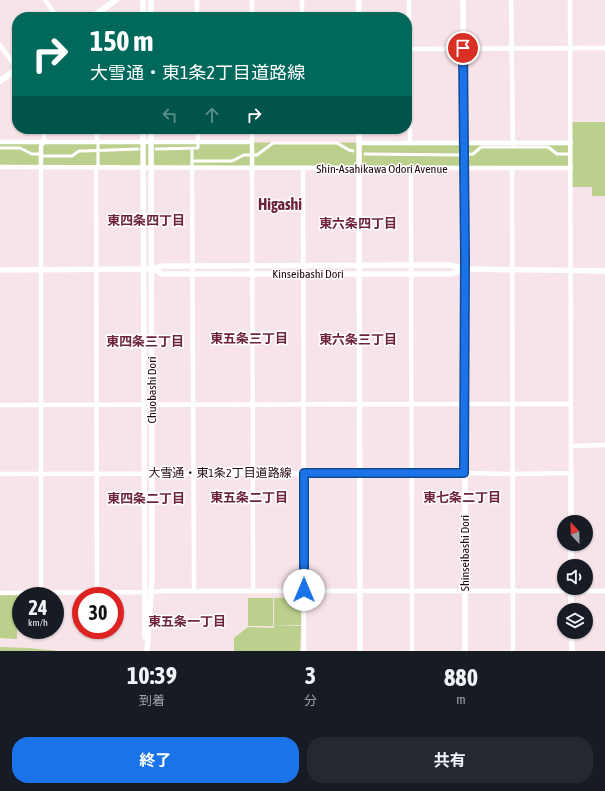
<!DOCTYPE html>
<html lang="ja">
<head>
<meta charset="utf-8">
<style>
	:root { --surface:#171b24; --page:#242831; --text:#f1f3f6; --muted:#9ea1a6; --accent:#1a73e8 }
	body { margin:0; font-family:"Asap Condensed","Noto Sans JP",sans-serif; background:var(--page); color:var(--text); height:100vh; display:flex; flex-direction:column; font-size:15px; white-space:nowrap }
	* { box-sizing:border-box; margin:0 }
	p { font-size:13px; color:var(--muted) }
	.icon { flex:none; width:22px; height:22px; fill:none; stroke:currentColor; stroke-width:2; stroke-linecap:round; stroke-linejoin:round }
	.map { position:relative; height:651px; overflow:hidden }
	.details { display:flex; flex-direction:column; background:var(--surface); flex:1 }
	.details>* { flex:none }
	.banner { position:absolute; left:12px; top:12px; width:400px; height:122px; border-radius:16px; box-shadow:0 1px 3px #0004; background:#00695c; color:#fff; overflow:hidden }
	.needle { width:26px; rotate:338deg }
	.fabs { position:absolute; left:557px; top:515px; display:grid; gap:8px }
	.fabs a { display:grid; place-items:center; width:36px; height:36px; border-radius:50%; background:var(--surface); box-shadow:0 1px 3px #0004; font-size:20px }
	.speed { position:absolute; left:12px; top:587px; display:flex; gap:8px; font-size:20px; font-weight:700; text-align:center }
	.speed>* { display:grid; place-content:center; width:52px; height:52px; border-radius:50%; background:var(--surface); box-shadow:0 1px 3px #0004; line-height:1 }
	.speed small { font-size:10px; font-weight:400 }
	.speed .limit { border:6px solid #d22; background:#fff; color:#111 }
	.pin { position:absolute; display:grid; place-items:center; width:34px; height:34px; color:#fff; margin:-17px; border:2px solid #fff; border-radius:50%; box-shadow:0 1px 4px #0007 }
	.me { position:absolute; width:44px; margin:-22px; rotate:0deg; stroke-linejoin:round; filter:drop-shadow(0 0 3px #0008) }
	.turn { display:flex; align-items:center; gap:14px; height:84px; padding:0 12px; font-size:18px }
	.turn .icon { width:52px; height:52px; stroke-width:2.5 }
	.turn b { display:block; font-size:28px; line-height:34px }
	.lanes { display:flex; align-items:center; height:38px; padding:0 12px; background:#0003; justify-content:center; gap:20px; direction:ltr }
	.lanes .off { opacity:.35 }
	.eta { display:flex; justify-content:space-evenly; align-items:center; height:68px; text-align:center }
	.eta b { font-size:24px; font-weight:700; line-height:28px }
	.cta { display:flex; gap:8px; margin-top:auto; padding:8px 12px }
	.cta a { flex:1; height:46px; border-radius:16px; background:var(--accent); color:#fff; font-size:16px; font-weight:700; line-height:46px; text-align:center }
	.cta a+a { background:var(--page); color:var(--text) }
	.map>svg:first-child { display:block }
	.green { fill:#bad08c }
	.lines { fill:none; stroke-linecap:round; stroke-linejoin:round }
	.pedestrian { stroke:#fff; stroke-width:3 }
	.minor { stroke:#fff; stroke-width:4.5 }
	.tertiary { stroke:#fff; stroke-width:5.5 }
	.secondary { stroke:#fff; stroke-width:6 }
	.route-casing { stroke:#114b97; stroke-width:10 }
	.route { stroke:#1a73e8; stroke-width:7 }
	.labels { text-anchor:middle; stroke-width:3; stroke-linejoin:round; paint-order:stroke }
	.street-label { font-size:12px; fill:#23050f; stroke:#fff }
	.neighbourhood-label { font-size:13px; font-weight:bold; fill:#6e233d; stroke:#fff }
	.district-label { font-size:16px; font-weight:bold; fill:#6e233d; stroke:#fff }
</style>
</head>
<body>
<div class="map">
<svg width="605" height="651" viewBox="0 0 605 651">
	<rect width="100%" height="100%" fill="#f7e4e8"/>
	<g class="green">
		<path d="M571 122H605V196H592V187H571V168L0 167V142L570 143Z"/>
		<path d="M0 595H18L17 639 0 638Z"/>
		<path d="M299 597 301 599V625H274V598Z"/>
		<rect x="248" y="598" width="25" height="28"/>
		<path d="M274 625 301 626 300 651H234V638L248 627 274 628Z"/>
		<path d="M0 647 28 648 59 651H0Z"/>
	</g>
	<g class="lines">
		<g class="pedestrian">
			<path d="M0 148H20L32 154H41"/>
			<path d="M192 148V167"/>
			<path d="M156 149 198 148V142"/>
			<path d="M365 154 464 155 473 154 481 147H548L557 154H571"/>
			<path d="M41 156H72L79 151H84L138 149"/>
			<path d="M192 161H232L244 155H257L273 143H337L349 150 353 151"/>
			<path d="M98 167V142"/>
		</g>
		<g class="minor">
			<path d="M45 0 57 17"/>
			<path d="M252 0V17"/>
			<path d="M302 0V17"/>
			<path d="M409 0 410 143"/>
			<path d="M511 0 513 144"/>
			<path d="M197 17V0"/>
			<path d="M0 45 17 69"/>
			<path d="M407 49 605 48"/>
			<path d="M198 129V142"/>
			<path d="M252 129 253 591"/>
			<path d="M0 142H252"/>
			<path d="M97 142V129"/>
			<path d="M359 143H571"/>
			<path d="M0 167C190 167 381 169 571 168"/>
			<path d="M96 167 97 592"/>
			<path d="M192 167 194 591"/>
			<path d="M512 168 513 651"/>
			<path d="M303 169 304 651"/>
			<path d="M411 169 412 651"/>
			<path d="M0 405 571 404"/>
			<path d="M571 446 605 445"/>
			<path d="M0 474 464 473 512 474 571 473 570 0"/>
			<path d="M0 593 152 592 162 591H605"/>
			<path d="M41 596V146L44 142V129"/>
			<path d="M41 630V636"/>
		</g>
		<g class="tertiary">
			<path d="M143 0V17"/>
			<path d="M463 0 465 269V651"/>
			<path d="M151 17V0"/>
			<path d="M358 17 359 0"/>
			<path d="M143 129 145 637"/>
			<path d="M359 129 360 651"/>
			<path d="M152 269 163 274H451L464 270"/>
			<path d="M0 270 152 269 163 266 450 265 465 269 605 271"/>
			<path d="M571 522V473"/>
			<path d="M571 566V544"/>
			<path d="M571 588V610"/>
			<path d="M571 632 572 651"/>
			<path d="M147 651 152 578 151 129"/>
		</g>
		<g class="secondary">
			<path d="M92 17 116 0"/>
			<path d="M0 81 17 69"/>
		</g>
	</g>
	<g class="lines">
		<defs>
			<path id="route" d="M304 590V473H464L465 256 463 48"/>
		</defs>
		<use href="#route" class="route-casing"/>
		<use href="#route" class="route"/>
	</g>
	<g class="labels">
		<g class="street-label">
			<text x="382" y="173">Shin-Asahikawa Odori Avenue</text>
			<text x="308" y="278">Kinseibashi Dori</text>
			<text transform="translate(152 390) rotate(-90)" y="4">Chuobashi Dori</text>
			<text x="220" y="477">大雪通・東1条2丁目道路線</text>
			<text transform="translate(465 553) rotate(-90)" y="4">Shinseibashi Dori</text>
		</g>
		<g class="neighbourhood-label">
			<text x="146" y="225">東四条四丁目</text>
			<text x="358" y="228">東六条四丁目</text>
			<text x="249" y="343">東五条三丁目</text>
			<text x="358" y="344">東六条三丁目</text>
			<text x="145" y="346">東四条三丁目</text>
			<text x="249" y="502">東五条二丁目</text>
			<text x="462" y="502">東七条二丁目</text>
			<text x="146" y="503">東四条二丁目</text>
			<text x="187" y="626">東五条一丁目</text>
		</g>
		<g class="district-label">
			<text x="280" y="210">Higashi</text>
		</g>
	</g>
</svg>
<div class="fabs">
<a><svg class="needle" viewBox="-14 -14 28 28"><path d="M0-13l5 13h-10z" fill="#e53935"/><path d="M0 13l5-13h-10z" fill="#9ea1a6"/></svg></a>
<a><svg class="icon" aria-label="sound" viewBox="0 0 24 24"><path d="M4 9h4l5-4v14l-5-4H4zM17 9q2 3 0 6"/></svg></a>
<a><svg class="icon" aria-label="layers" viewBox="0 0 24 24"><path d="M12 4l9 5-9 5-9-5zM3 14l9 5 9-5"/></svg></a>
</div>
<div class="speed"><div>24<small>km/h</small></div><div class="limit">30</div></div>
<div class="pin" style="left:463px;top:48px;background:#d93025"><svg class="icon" aria-label="arrive" viewBox="0 0 24 24"><path d="M6 21V4h12l-3 4 3 4H6"/></svg></div>
<svg class="me" style="left:304px;top:590px" viewBox="-20 -20 40 40"><circle r="19" fill="#fff"/><path d="M0-13L10 11 0 6-10 11z" fill="#1a73e8"/></svg>
<div class="banner">
<div class="turn"><svg class="icon" aria-label="right" viewBox="0 0 24 24"><path d="M7 20v-9h11M14 6l5 5-5 5"/></svg><div><b>150 m</b>大雪通・東1条2丁目道路線</div></div>
<div class="lanes"><svg class="icon off" aria-label="left" viewBox="0 0 24 24"><path d="M17 20v-9H6M10 6l-5 5 5 5"/></svg><svg class="icon off" aria-label="ahead" viewBox="0 0 24 24"><path d="M12 20V5M6 11l6-6 6 6"/></svg><svg class="icon" aria-label="right" viewBox="0 0 24 24"><path d="M7 20v-9h11M14 6l5 5-5 5"/></svg></div>
</div>
</div>
<section class="details">
<div class="eta">
<div><b>10:39</b><p>到着</p></div>
<div><b>3</b><p>分</p></div>
<div><b>880</b><p>m</p></div>
</div>
<div class="cta"><a>終了</a><a>共有</a></div>
</section>
</body>
</html>
